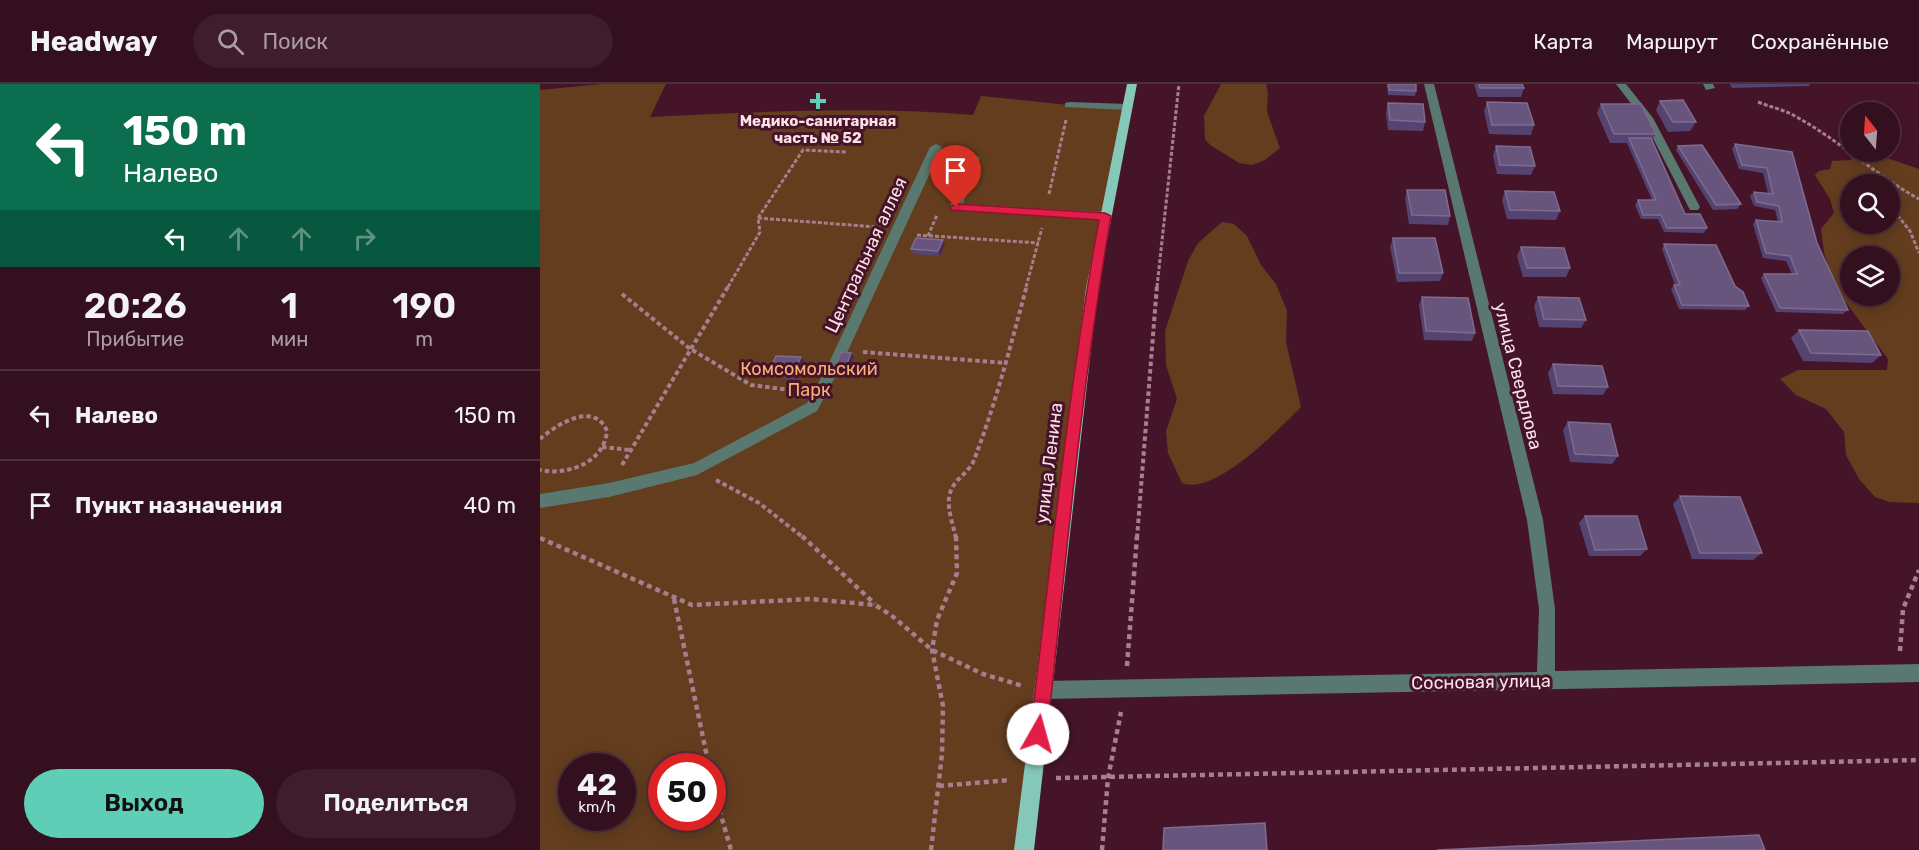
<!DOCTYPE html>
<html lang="ru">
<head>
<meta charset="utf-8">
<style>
	:root { --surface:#340f1e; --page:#3f1d2b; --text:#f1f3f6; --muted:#a99ca4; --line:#4e2f3c; --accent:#5eceb7 }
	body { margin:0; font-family:Rubik,sans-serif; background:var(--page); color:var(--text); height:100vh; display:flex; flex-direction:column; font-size:22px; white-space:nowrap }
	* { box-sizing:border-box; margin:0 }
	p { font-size:20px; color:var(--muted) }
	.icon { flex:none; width:33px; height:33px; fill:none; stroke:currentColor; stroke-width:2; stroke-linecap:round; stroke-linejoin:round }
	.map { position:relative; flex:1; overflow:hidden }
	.panel { display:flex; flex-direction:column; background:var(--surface); width:540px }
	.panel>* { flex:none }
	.hud { background:#0b6e4f; color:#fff; overflow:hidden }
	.needle { width:39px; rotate:343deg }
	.buttons { position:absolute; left:1300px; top:18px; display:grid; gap:12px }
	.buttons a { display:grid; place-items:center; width:60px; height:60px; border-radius:50%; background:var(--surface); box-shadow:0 3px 15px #0003,0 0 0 2px var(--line); font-size:30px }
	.speed { position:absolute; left:18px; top:669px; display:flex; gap:12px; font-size:30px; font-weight:700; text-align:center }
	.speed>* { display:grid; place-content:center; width:78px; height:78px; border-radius:50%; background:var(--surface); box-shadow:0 3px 15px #0003,0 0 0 2px var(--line); line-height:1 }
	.speed small { font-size:15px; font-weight:400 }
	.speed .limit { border:9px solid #d22; background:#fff; color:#111 }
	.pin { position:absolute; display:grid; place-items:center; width:51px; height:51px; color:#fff; margin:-62px -26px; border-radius:50% 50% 50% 0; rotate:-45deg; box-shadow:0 0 6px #0007 }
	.pin .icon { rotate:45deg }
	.me { position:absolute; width:66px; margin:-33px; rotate:7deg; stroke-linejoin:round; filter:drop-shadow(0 0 4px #0008) }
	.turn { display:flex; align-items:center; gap:21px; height:126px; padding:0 24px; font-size:27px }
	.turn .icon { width:78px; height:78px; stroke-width:2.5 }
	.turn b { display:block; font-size:42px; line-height:51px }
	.lanes { display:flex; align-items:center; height:57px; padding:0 24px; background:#0003; justify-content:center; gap:30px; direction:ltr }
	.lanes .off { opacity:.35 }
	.eta { display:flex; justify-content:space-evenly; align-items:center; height:102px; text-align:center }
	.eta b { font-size:36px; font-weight:600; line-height:42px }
	.action { display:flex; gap:12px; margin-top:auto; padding:12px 24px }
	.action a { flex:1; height:69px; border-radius:36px; background:var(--accent); color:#111; font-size:24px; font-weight:600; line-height:69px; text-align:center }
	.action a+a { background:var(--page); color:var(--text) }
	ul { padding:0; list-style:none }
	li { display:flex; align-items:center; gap:18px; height:90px; padding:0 24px; border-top:2px solid var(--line) }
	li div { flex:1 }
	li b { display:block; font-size:22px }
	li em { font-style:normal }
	header { display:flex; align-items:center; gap:36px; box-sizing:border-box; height:84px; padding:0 30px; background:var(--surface); border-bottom:2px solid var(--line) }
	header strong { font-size:28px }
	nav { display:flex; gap:33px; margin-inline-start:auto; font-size:21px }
	.search { width:420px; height:54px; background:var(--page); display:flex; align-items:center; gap:15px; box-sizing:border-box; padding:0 21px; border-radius:33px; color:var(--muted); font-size:22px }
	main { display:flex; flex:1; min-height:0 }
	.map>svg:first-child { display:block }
	.green { fill:#633d1e; fill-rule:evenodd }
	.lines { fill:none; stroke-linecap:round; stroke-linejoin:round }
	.path-far2 { stroke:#a57f8d; stroke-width:3; stroke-dasharray:4 2; stroke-linecap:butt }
	.path-far1 { stroke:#a57f8d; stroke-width:4; stroke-dasharray:4.5 3; stroke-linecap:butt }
	.path { stroke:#a57f8d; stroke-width:4.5; stroke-dasharray:5 4; stroke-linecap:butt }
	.minor { fill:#587870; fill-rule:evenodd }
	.major { fill:#85c8b9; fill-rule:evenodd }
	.wall { fill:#554471 }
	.shaded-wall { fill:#472a4e }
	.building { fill:#67557e; stroke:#7e6b8f; stroke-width:1.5 }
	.route { fill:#e11d48; stroke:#92132f; stroke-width:1.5 }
	.poi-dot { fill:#5eceb7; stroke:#461428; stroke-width:2 }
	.labels { text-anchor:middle; stroke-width:6; stroke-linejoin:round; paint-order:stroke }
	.far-poi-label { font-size:15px; font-weight:bold; fill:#fce1e9; stroke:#461428 }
	.street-label { font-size:18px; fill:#fce1e9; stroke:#461428 }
	.park-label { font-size:18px; fill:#faaf75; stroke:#461428 }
</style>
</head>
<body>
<header>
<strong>Headway</strong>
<div class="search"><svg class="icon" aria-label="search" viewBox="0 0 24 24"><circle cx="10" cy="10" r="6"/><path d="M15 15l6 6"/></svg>Поиск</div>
<nav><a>Карта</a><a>Маршрут</a><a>Сохранённые</a></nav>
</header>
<main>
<section class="panel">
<div class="hud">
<div class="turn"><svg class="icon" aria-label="left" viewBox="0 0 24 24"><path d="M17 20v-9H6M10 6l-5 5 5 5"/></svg><div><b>150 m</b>Налево</div></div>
<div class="lanes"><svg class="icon" aria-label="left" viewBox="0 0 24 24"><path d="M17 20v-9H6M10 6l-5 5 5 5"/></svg><svg class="icon off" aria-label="ahead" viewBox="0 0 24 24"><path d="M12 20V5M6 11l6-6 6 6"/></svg><svg class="icon off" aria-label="ahead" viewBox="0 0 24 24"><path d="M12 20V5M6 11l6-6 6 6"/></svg><svg class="icon off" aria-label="right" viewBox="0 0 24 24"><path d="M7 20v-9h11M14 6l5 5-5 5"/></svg></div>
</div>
<div class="eta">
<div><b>20:26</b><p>Прибытие</p></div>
<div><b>1</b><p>мин</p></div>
<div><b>190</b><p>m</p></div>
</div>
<ul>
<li><svg class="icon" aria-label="left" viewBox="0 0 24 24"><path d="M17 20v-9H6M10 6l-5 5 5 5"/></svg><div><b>Налево</b></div><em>150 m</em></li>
<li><svg class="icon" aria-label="arrive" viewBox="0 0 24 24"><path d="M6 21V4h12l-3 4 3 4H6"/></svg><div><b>Пункт назначения</b></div><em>40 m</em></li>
</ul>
<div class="action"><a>Выход</a><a>Поделиться</a></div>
</section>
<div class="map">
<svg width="1379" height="766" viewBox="0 0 1379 766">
	<rect width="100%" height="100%" fill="#461428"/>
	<g class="green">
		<path d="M62 0H126L110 33C218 28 325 22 433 31L441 12 529 21 588 23 562 146 484 766H0V6ZM32 682H82V734H32ZM122 682H172V734H122Z"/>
		<path d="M681 0H726L728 8 727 28 740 64 725 76 712 81 699 79 670 61 665 55 664 32Z"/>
		<path d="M1313 68H1330L1379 85V419L1349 418 1335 413 1319 395 1306 371 1304 348 1286 325 1256 311 1240 295 1258 286H1347L1348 275 1295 204 1284 168 1281 145 1294 129 1290 115 1275 91 1279 87 1290 85 1292 77 1311 76ZM1311 100H1350V140H1311ZM1311 172H1350V212H1311Z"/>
		<path d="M682 138 694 140 707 152 721 181 736 200 747 227 746 258 761 323C739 345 675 412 642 399L628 369 626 347 637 315 626 281 625 247 648 177 658 159Z"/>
	</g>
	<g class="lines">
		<g class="path-far2">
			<path d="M1218 18C1230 23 1242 25 1253 31 1298 55 1335 91 1379 115"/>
			<path d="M509 110 526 36"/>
			<path d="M1350 122 1370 147 1379 169"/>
			<path d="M218 134 337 143"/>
			<path d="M377 151 499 159"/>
			<path d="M388 152 397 131"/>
			<path d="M188 203 220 148 218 134 263 66 306 68"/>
			<path d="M486 203 502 144"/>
			<path d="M617 203 639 0"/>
		</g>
		<g class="path-far1">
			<path d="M82 210 149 264 211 301 258 307"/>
			<path d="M323 268 466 279"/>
			<path d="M0 355C16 341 54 316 67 347 64 379 27 392 0 386"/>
			<path d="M62 363 90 366"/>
			<path d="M82 381 189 201"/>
			<path d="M176 396 219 419 264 454"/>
			<path d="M416 454C413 440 406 423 410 409 414 395 429 389 434 376 456 319 471 260 487 201"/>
			<path d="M597 454 617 201"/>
		</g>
		<g class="path">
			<path d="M262 452 335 520"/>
			<path d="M0 454 152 521 271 515 335 521 351 531 392 566 443 590 483 602"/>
			<path d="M134 515 169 682"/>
			<path d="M1360 567 1363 525 1379 486"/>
			<path d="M587 582 597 452"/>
			<path d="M516 694 1379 676"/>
			<path d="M172 700 191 766"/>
			<path d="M399 702 470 696"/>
			<path d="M391 766 402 670 403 622 392 566 397 536 417 489 416 452"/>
			<path d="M562 766 568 694 581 628"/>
		</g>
		<g class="minor">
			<path d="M884 0H894L1003 436 1015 525V587L1379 580V598L504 615 498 612 495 606 498 600 504 597 997 588 999 525 987 436Z"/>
			<path d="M1076 0H1086L1113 34 1160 123 1158 126H1150L1103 35Z"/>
			<path d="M1163 0H1173L1175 4 1166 6Z"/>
			<path d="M529 18 588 20 593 23 588 26 525 23V19Z"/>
			<path d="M396 60 402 63 299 286 277 327 157 391 69 413 0 424V410L69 399 154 379 267 319 286 285 390 63Z"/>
			<path d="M434 70 440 74 423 120 565 128 571 132 565 136 412 126 410 123 428 74Z"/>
		</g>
		<path class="major" d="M587 0H597L558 204 494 766H474L546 204Z"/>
	</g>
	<g class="wall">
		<path d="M847 0H876V7L875 12 848 11Z"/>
		<path d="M934 0H982L984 4 981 13H938Z"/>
		<path d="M1190 0H1270L1269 2 1192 4Z"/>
		<path d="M1120 17 1156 38 1150 47 1128 48 1116 26Z"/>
		<path d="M947 18 994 41 991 51 949 50 944 27Z"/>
		<path d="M848 19 885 38 883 47 848 46 846 28Z"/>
		<path d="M1061 20 1116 50 1112 57 1145 130 1167 144 1164 149 1124 148 1118 135H1101L1095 121 1098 116H1112L1087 59H1070L1057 29Z"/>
		<path d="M1195 60 1252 68 1277 159 1308 226 1303 230 1236 228 1221 194 1224 190H1252L1246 177 1223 174 1213 140 1216 136 1238 138 1235 126 1214 122 1210 112 1214 108 1228 109 1223 89 1199 85 1192 65Z"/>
		<path d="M956 62 995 82 991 91 957 90 953 71Z"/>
		<path d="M1138 62 1201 120 1197 125 1173 126 1136 66Z"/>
		<path d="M867 106 910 132 908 141 869 140 865 115Z"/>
		<path d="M965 107 1020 127 1016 136 967 135 962 116Z"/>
		<path d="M853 154 903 189 900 197 857 198 850 163Z"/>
		<path d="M405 160 400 172 373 170 371 165Z"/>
		<path d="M1124 160 1195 202 1209 222 1205 226 1139 225 1131 205 1135 201 1122 165Z"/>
		<path d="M981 163 1030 184 1026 193H983L977 172Z"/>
		<path d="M882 213 935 249 932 257 884 256 879 221Z"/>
		<path d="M998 213 1046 236 1041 244 999 243 994 222Z"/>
		<path d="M1259 246 1341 271 1332 279 1263 277 1251 254Z"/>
		<path d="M314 273 309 286H298L296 281Z"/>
		<path d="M264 277 256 295 231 294 228 289Z"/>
		<path d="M1013 280 1068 303 1063 311 1013 310 1008 289Z"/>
		<path d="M1028 338 1078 372 1072 380 1030 378 1023 346Z"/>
		<path d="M1140 412 1222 469 1213 476 1152 475 1133 420Z"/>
		<path d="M1045 432 1107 465 1100 472H1049L1039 439Z"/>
	</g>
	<g class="shaded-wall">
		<path d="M403 156 405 160 400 172 398 167Z"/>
		<path d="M311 269 314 273 309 286 306 282Z"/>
		<path d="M261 273 264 277 256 295 253 291Z"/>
	</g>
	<g class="building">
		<path d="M848 0H876V7L849 6Z"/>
		<path d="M939 0H982L984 4H940Z"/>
		<path d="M1143 16 1156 38H1133L1120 17Z"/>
		<path d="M947 18 987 19 994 41H952Z"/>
		<path d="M848 19 883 20 885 38 850 36Z"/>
		<path d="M1061 20H1101L1116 50H1074Z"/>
		<path d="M1089 54H1111L1145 130H1160L1167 144H1127L1121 131H1103L1098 116H1116Z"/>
		<path d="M1195 60 1252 68 1277 159 1308 226 1240 224 1224 190H1257L1250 172 1226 169 1216 136 1242 138 1239 122 1217 118 1214 108 1233 110 1227 84 1202 81Z"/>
		<path d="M1162 61 1201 120 1176 121 1138 62Z"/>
		<path d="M956 62 990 63 995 82 960 81Z"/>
		<path d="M867 106H905L910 132 872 131Z"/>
		<path d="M965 107 1014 108 1020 127 970 126Z"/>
		<path d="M376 154 403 156 398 167 371 165Z"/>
		<path d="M853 154H895L903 189H859Z"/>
		<path d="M1124 160 1176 161 1195 202 1203 208 1209 222 1142 221 1134 201H1140Z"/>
		<path d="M981 163 1024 164 1030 184H987Z"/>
		<path d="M882 213 928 214 935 249 886 247Z"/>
		<path d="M998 213 1039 214 1046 236 1004 235Z"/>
		<path d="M1259 246 1328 247 1341 271 1271 269Z"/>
		<path d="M301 268 311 269 306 282 296 281Z"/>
		<path d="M236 272 261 273 253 291 228 289Z"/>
		<path d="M1013 280 1062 282 1068 303 1018 302Z"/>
		<path d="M1028 338 1070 340 1078 372 1035 370Z"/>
		<path d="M1140 412 1200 413 1222 469H1160Z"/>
		<path d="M1045 432H1097L1107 465 1055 466Z"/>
		<path d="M725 739 727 766H623L624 744Z"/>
		<path d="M1219 751 1225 766H897Z"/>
	</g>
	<path class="route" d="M416 120 565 129 571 132C541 304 526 477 507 650L504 656 498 658 493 656 490 650C511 478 528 306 559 136L412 126 410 123Z"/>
	<path class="poi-dot" d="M275 8h6v6h6v6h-6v6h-6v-6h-6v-6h6z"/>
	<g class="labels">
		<g class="far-poi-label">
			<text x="278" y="42">Медико-санитарная<tspan x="278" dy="17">часть № 52</tspan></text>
		</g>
		<g class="street-label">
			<text transform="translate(326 171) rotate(-65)" y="6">Центральная аллея</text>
			<text transform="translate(978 292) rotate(76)" y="6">улица Свердлова</text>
			<text transform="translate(509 379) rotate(-83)" y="6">улица Ленина</text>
			<text transform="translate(941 598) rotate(-1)" y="6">Сосновая улица</text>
		</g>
		<g class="park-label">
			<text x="269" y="291">Комсомольский<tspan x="269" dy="21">Парк</tspan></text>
		</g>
	</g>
</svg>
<div class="buttons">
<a><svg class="needle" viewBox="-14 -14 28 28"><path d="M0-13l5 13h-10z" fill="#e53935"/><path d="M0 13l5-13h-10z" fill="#a99ca4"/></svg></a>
<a><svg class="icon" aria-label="search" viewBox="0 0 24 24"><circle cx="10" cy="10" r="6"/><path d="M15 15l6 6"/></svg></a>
<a><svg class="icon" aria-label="layers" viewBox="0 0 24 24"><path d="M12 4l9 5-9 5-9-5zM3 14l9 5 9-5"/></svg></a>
</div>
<div class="speed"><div>42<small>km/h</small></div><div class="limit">50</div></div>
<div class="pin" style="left:416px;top:123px;background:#d93025"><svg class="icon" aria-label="arrive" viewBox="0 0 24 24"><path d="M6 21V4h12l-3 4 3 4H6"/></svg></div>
<svg class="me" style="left:498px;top:650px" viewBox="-20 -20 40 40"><circle r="19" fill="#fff"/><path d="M0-13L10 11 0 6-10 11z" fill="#e11d48"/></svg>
</div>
</main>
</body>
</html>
